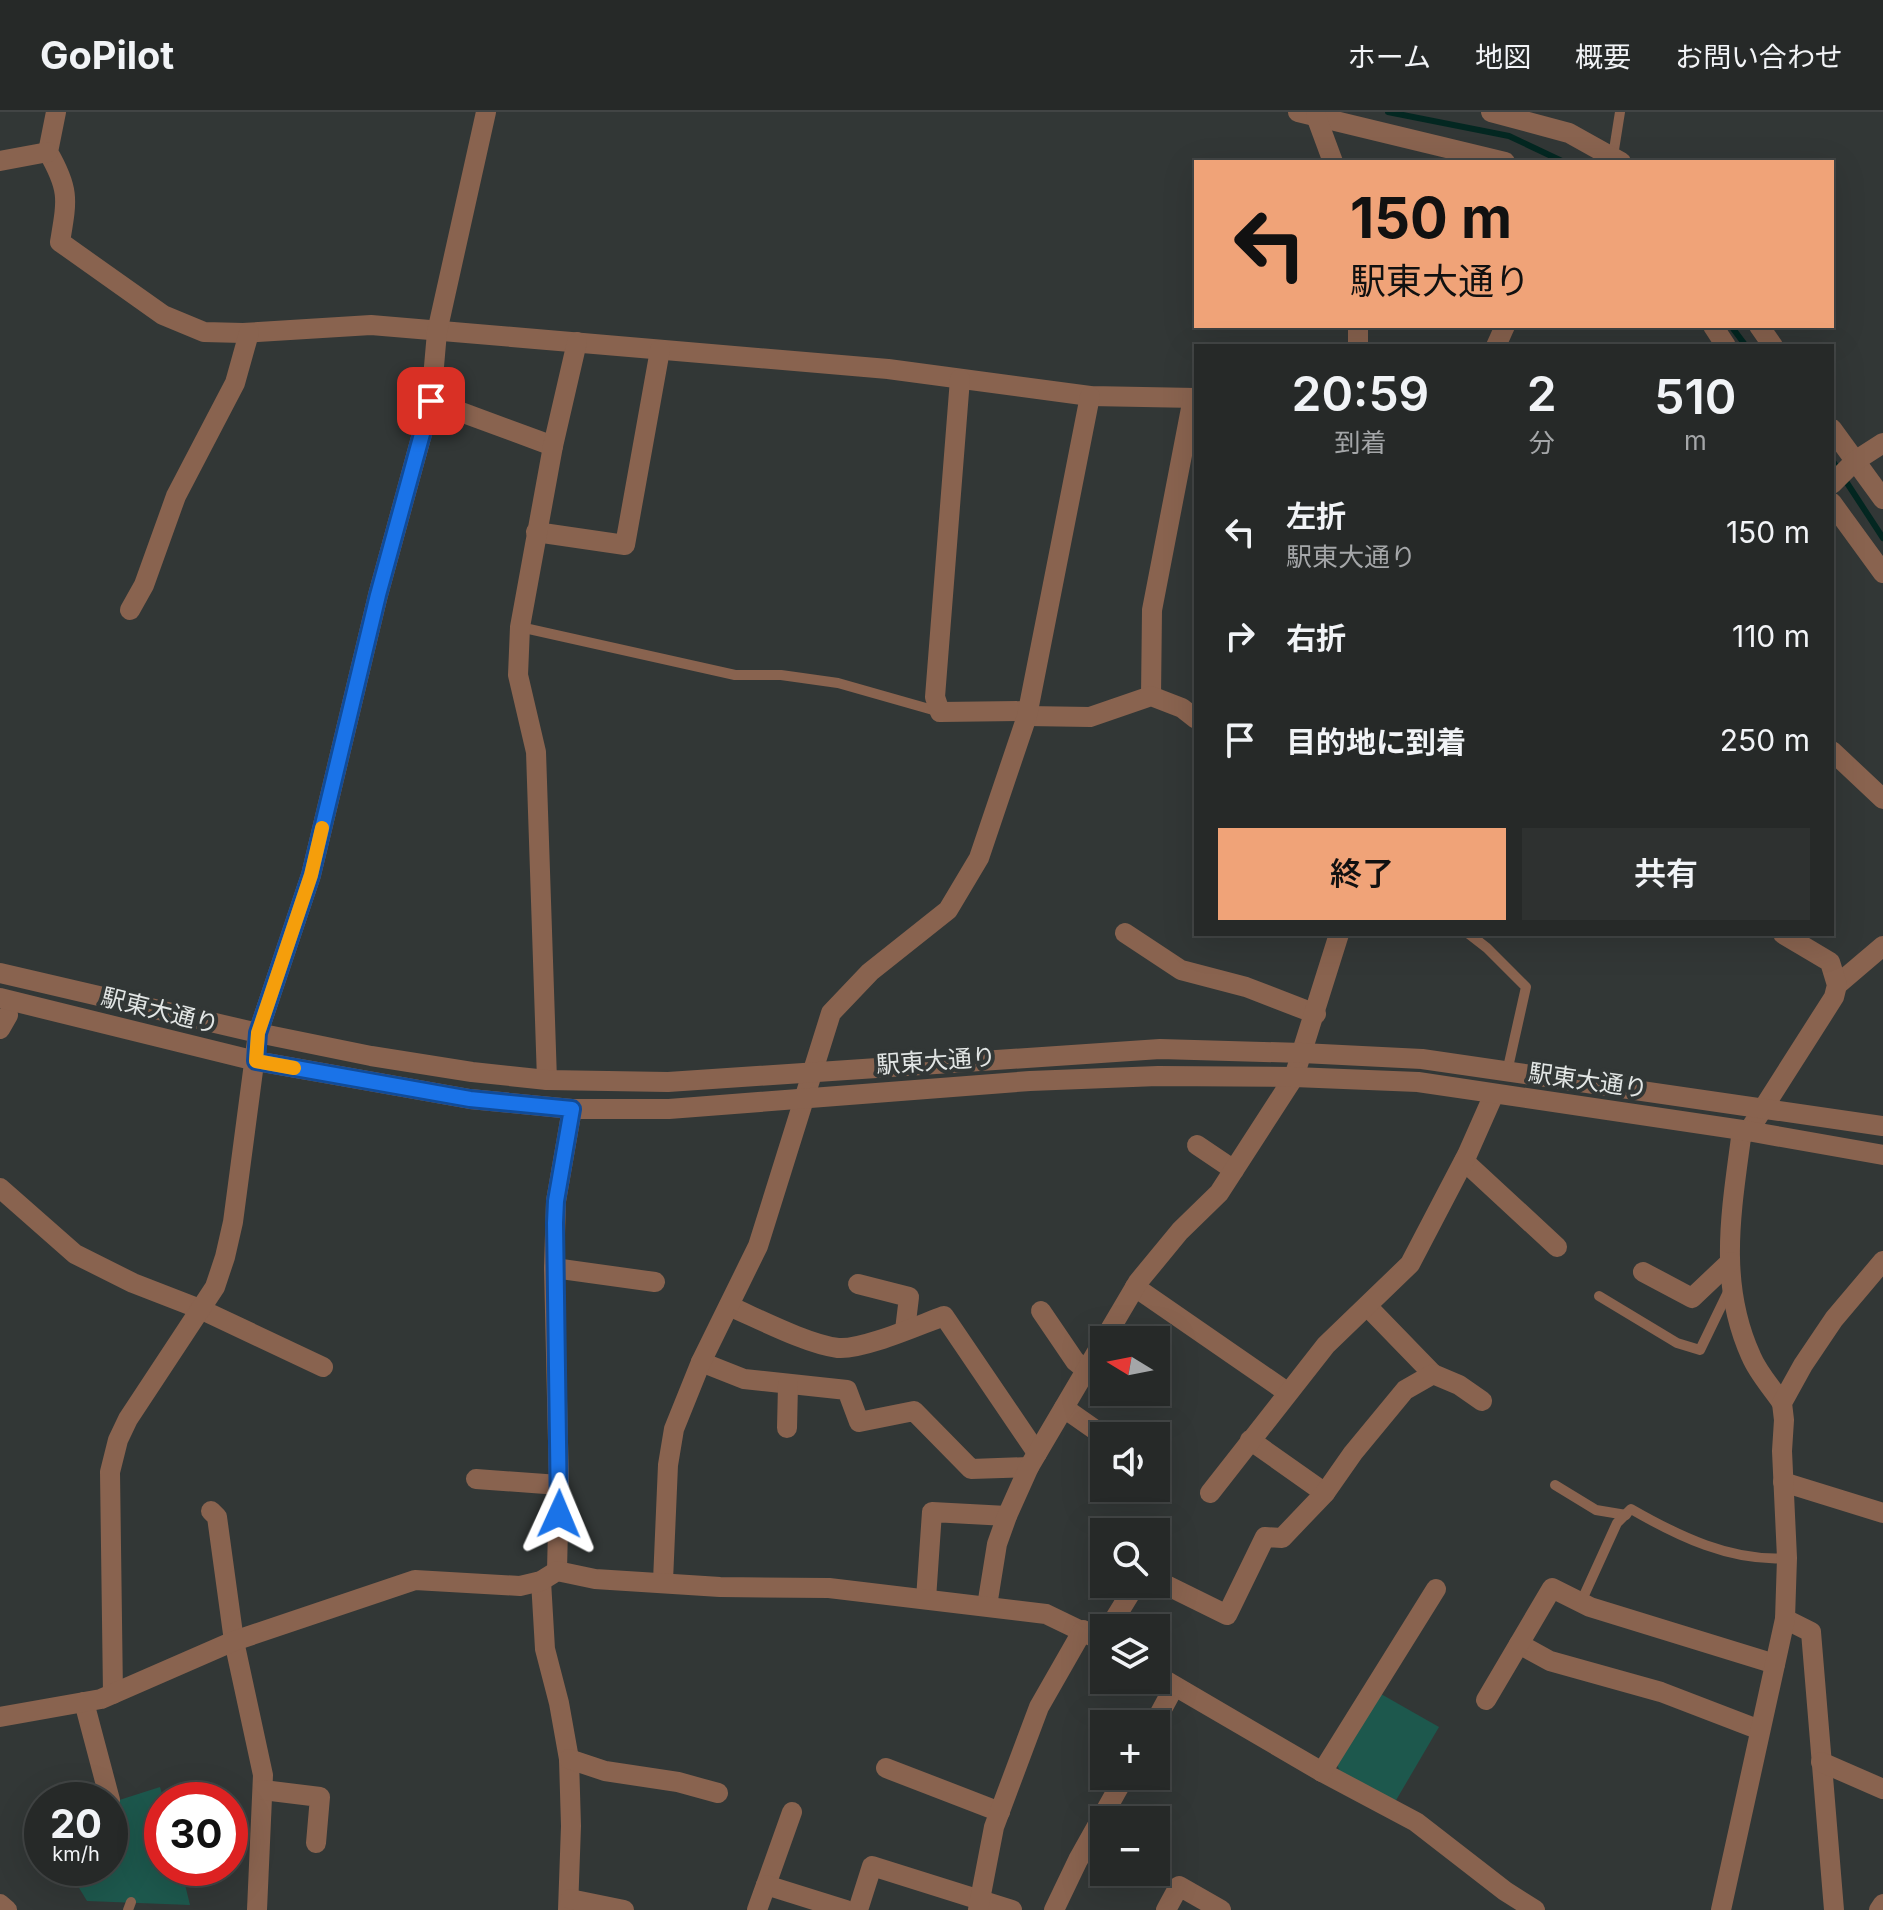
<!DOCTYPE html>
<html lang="ja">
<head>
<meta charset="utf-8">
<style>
	:root { --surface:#262928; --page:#2e3130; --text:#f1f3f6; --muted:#a4a6a8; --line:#424545; --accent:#f0a378 }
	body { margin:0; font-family:Inter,"Noto Sans JP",sans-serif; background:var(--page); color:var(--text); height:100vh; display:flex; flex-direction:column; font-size:30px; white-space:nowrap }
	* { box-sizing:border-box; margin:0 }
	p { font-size:26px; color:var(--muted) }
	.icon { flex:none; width:44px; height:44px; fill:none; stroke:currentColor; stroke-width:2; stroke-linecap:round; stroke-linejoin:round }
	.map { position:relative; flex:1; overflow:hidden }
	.side { position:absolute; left:1194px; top:232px; width:640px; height:592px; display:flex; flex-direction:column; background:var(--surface); border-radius:0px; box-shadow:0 8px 32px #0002,0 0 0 2px var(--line) }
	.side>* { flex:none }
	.guide { position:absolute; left:1194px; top:48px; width:640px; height:168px; border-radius:0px; box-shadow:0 8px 32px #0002,0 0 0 2px var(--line); background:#f0a378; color:#111; overflow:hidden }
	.needle { width:52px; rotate:280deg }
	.buttons { position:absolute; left:1090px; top:1214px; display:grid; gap:16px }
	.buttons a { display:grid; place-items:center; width:80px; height:80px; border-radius:0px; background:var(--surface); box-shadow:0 8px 32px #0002,0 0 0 2px var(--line); font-size:40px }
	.speed { position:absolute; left:24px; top:1670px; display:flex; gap:16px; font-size:40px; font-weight:700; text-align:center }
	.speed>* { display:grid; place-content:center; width:104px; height:104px; border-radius:50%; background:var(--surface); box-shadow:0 8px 32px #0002,0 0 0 2px var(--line); line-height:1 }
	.speed small { font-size:20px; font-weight:400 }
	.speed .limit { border:12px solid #d22; background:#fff; color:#111 }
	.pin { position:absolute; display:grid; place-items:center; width:68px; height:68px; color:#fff; margin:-34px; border-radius:16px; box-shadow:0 4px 12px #0006 }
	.me { position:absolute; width:88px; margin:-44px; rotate:1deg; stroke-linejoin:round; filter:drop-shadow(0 0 6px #0008) }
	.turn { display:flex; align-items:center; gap:28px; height:168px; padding:0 24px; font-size:36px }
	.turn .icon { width:104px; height:104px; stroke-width:2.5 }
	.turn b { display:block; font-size:56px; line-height:68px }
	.eta { display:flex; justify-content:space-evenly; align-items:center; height:136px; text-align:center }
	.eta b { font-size:48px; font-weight:600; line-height:56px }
	.button { display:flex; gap:16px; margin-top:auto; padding:16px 24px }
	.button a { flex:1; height:92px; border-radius:0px; background:var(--accent); color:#111; font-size:32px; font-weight:600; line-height:92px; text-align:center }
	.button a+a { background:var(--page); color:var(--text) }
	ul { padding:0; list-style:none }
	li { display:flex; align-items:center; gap:24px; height:104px; padding:0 24px }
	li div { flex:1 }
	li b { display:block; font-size:30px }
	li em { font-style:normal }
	header { display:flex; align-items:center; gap:48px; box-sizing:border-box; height:112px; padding:0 40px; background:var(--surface); border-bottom:2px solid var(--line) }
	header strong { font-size:38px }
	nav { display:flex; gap:44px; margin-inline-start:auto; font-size:28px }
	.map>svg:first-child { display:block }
	.green { fill:#1d584d }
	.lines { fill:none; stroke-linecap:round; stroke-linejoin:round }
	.stream { stroke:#032721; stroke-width:6 }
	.service { stroke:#89634f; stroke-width:10 }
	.minor { stroke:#89634f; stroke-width:20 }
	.tertiary { stroke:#89634f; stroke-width:20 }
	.route-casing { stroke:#114b97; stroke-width:20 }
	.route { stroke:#1a73e8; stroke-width:14 }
	.slow { stroke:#f59e0b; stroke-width:14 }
	.labels { text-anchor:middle; stroke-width:8; stroke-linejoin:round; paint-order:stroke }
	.street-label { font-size:24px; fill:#e2e6e5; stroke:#323736 }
</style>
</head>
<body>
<header>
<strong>GoPilot</strong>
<nav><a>ホーム</a><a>地図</a><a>概要</a><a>お問い合わせ</a></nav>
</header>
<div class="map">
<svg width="1883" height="1798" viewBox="0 0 1883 1798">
	<rect width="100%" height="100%" fill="#323736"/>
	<g class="green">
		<path d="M1381 1582 1439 1615 1395 1690 1340 1660 1337 1652Z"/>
		<path d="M160 1675 164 1688 162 1756H181L190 1793 87 1789 67 1756H110V1691Z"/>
	</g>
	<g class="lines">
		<g class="stream">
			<path d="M1388 0 1509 24 1564 50"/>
			<path d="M1731 214 1746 234"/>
			<path d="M1832 348 1883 426"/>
		</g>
		<g class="service">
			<path d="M1613 44 1620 0"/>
			<path d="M520 515 735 563H781L838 571 940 600"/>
			<path d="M1469 822 1487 836 1526 875 1507 960"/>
			<path d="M1599 1184 1677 1231 1700 1238 1729 1178"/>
			<path d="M1555 1373 1596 1398 1626 1403"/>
			<path d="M1581 1490 1617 1411 1631 1397C1678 1424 1731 1450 1787 1446"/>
			<path d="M128 1798 131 1790"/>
		</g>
		<g class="minor">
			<path d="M56 0 48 40C70 78 67 88 60 130L163 203 204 220 243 221 371 213 888 257 1090 284 1196 286"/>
			<path d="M1298 0 1505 50"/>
			<path d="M1491 0 1569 21 1621 50"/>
			<path d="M1316 4 1333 50"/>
			<path d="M0 49 48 40"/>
			<path d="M1713 214 1726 234"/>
			<path d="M1759 214 1773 234"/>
			<path d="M1358 234V214"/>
			<path d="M1496 234 1505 214"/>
			<path d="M960 267 935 585 940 600 1028 599"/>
			<path d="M431 289 553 334"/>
			<path d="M1832 317 1883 387"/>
			<path d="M1832 372 1855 349 1883 331"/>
			<path d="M1832 391 1883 461"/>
			<path d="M536 420 625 433 660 238"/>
			<path d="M130 498 144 473 176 384 235 271 249 221"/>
			<path d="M1151 584 1152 498 1193 286"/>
			<path d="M1027 604 1090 605 1151 584 1182 596 1196 607"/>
			<path d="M1832 639 1883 687"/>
			<path d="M1125 821 1181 858 1246 875 1316 902"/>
			<path d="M1837 873 1883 834"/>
			<path d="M0 917 8 903"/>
			<path d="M547 968 536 640 518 563 520 515 553 334 577 230"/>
			<path d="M1742 1018C1732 1096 1717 1169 1751 1244 1758 1261 1772 1276 1782 1291"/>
			<path d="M1748 1020 1834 885 1837 873 1830 850 1783 822"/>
			<path d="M1197 1033 1234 1058"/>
			<path d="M1464 1049 1557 1135"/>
			<path d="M0 1076 75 1142 133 1171 200 1197 323 1255"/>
			<path d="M554 1156 655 1170"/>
			<path d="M1643 1160 1692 1186 1730 1150"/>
			<path d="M858 1172 909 1185 905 1218"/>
			<path d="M1135 1175 1287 1280"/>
			<path d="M729 1194C759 1207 807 1232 838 1236 863 1238 919 1213 944 1204L1037 1341"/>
			<path d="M1368 1195 1433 1262"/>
			<path d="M1041 1199 1075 1249 1086 1258"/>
			<path d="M701 1250 744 1267 847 1278 859 1310 914 1299 971 1357 1029 1355"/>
			<path d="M1135 1280 1144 1286"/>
			<path d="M1064 1296 1104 1324"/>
			<path d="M787 1316 788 1273"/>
			<path d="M1250 1328 1325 1381"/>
			<path d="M476 1367 559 1373"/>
			<path d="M1783 1370 1883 1401"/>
			<path d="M1210 1381 1326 1233 1410 1152 1467 1043 1494 982"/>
			<path d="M211 1399 217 1405 234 1529 263 1663 257 1798"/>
			<path d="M557 1459 559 1373 554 1156 556 1089 572 997"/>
			<path d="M1156 1468 1227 1503 1265 1425 1282 1426 1325 1381 1353 1341 1405 1278 1433 1262 1459 1273 1482 1289"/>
			<path d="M541 1469 545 1537 559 1591 569 1647 571 1714 568 1798"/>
			<path d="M663 1469 668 1353 674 1317 701 1250 758 1134 831 901 870 860 948 798 979 746 1027 604 1090 284"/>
			<path d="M926 1487 932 1400 1007 1404"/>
			<path d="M987 1494 997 1432 1007 1404 1029 1355 1138 1170 1180 1119 1219 1081 1294 965 1339 822"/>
			<path d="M1785 1507 1811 1520 1834 1798"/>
			<path d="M1109 1516 1136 1472"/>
			<path d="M1519 1532 1550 1549 1661 1580 1760 1618"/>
			<path d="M1156 1563 1322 1660 1416 1710 1505 1779 1535 1798"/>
			<path d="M113 1582 110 1360 118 1328 128 1307 215 1175 225 1145 233 1110 258 921 311 763 378 483 431 289 437 220 486 0"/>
			<path d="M1486 1588 1552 1476 1590 1495 1775 1552"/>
			<path d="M84 1590 110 1688"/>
			<path d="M0 1605 101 1587 234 1529 415 1468 520 1474 541 1469 557 1459 595 1467 720 1475 829 1476 1046 1502 1104 1530"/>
			<path d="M1154 1612 1174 1575"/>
			<path d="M569 1647 605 1659 678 1670 718 1681"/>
			<path d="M1821 1650 1883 1677"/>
			<path d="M886 1656 1000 1700"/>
			<path d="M1322 1660 1436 1477"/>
			<path d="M263 1678 320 1685 316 1731"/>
			<path d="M766 1773 792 1700"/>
			<path d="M570 1787 624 1798"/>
			<path d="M0 1792 7 1798"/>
			<path d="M757 1798 766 1773 846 1798"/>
			<path d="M858 1798 872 1754 1012 1798"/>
			<path d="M978 1798 994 1715 1039 1595 1083 1518"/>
			<path d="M1054 1798 1078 1748 1125 1664"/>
			<path d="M1166 1798 1179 1774 1221 1798"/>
			<path d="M1721 1798 1785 1507 1787 1446 1782 1339 1784 1308 1782 1291 1803 1253 1834 1207 1883 1149"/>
			<path d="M1879 1798 1883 1792"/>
		</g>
		<g class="tertiary">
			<path d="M0 861 258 921 371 944 472 960 547 968 668 970 1160 937 1302 941 1422 947 1883 1014"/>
			<path d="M0 886 256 949 470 987 572 997H669L1030 969 1158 964 1294 965 1418 970 1742 1018 1883 1043"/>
		</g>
	</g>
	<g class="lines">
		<defs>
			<path id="route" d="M431 289 378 483 311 763 258 921 256 949 470 987 572 997 556 1089 555 1111 559 1402"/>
		</defs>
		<use href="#route" class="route-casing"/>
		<use href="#route" class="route"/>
		<path class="slow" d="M294 956 256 949 258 921 311 763 322 716"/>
	</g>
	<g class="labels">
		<g class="street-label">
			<text transform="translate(160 899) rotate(14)" y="8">駅東大通り</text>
			<text transform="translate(936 949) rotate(-4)" y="8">駅東大通り</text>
			<text transform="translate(1588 969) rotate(8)" y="8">駅東大通り</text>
		</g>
	</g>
</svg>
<div class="buttons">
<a><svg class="needle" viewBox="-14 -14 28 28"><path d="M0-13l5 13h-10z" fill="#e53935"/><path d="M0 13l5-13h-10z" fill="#a4a6a8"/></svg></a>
<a><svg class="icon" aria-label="sound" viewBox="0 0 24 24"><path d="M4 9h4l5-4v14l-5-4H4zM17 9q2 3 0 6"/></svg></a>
<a><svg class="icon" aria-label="search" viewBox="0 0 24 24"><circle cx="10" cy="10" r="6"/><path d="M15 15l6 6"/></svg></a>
<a><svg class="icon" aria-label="layers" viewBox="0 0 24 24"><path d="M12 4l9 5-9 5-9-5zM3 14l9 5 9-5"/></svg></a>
<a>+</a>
<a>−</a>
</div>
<div class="speed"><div>20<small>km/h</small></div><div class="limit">30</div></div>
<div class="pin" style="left:431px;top:289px;background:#d93025"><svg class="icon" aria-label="arrive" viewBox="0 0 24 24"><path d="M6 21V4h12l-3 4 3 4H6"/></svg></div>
<svg class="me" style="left:559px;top:1402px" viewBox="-20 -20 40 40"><path d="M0-17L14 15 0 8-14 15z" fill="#1a73e8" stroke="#fff" stroke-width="4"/></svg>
<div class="guide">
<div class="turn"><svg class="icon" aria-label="left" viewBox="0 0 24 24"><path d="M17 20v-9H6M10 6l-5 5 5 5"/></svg><div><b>150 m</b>駅東大通り</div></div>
</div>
<section class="side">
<div class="eta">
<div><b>20:59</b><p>到着</p></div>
<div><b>2</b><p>分</p></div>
<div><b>510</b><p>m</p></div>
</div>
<ul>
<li><svg class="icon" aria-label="left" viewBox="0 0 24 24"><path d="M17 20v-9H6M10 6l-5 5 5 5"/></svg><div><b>左折</b><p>駅東大通り</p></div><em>150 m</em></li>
<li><svg class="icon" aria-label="right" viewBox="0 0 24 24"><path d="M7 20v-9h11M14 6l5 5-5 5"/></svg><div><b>右折</b></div><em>110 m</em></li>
<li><svg class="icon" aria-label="arrive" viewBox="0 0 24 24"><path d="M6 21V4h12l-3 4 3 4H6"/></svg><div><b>目的地に到着</b></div><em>250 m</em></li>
</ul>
<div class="button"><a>終了</a><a>共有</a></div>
</section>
</div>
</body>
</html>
